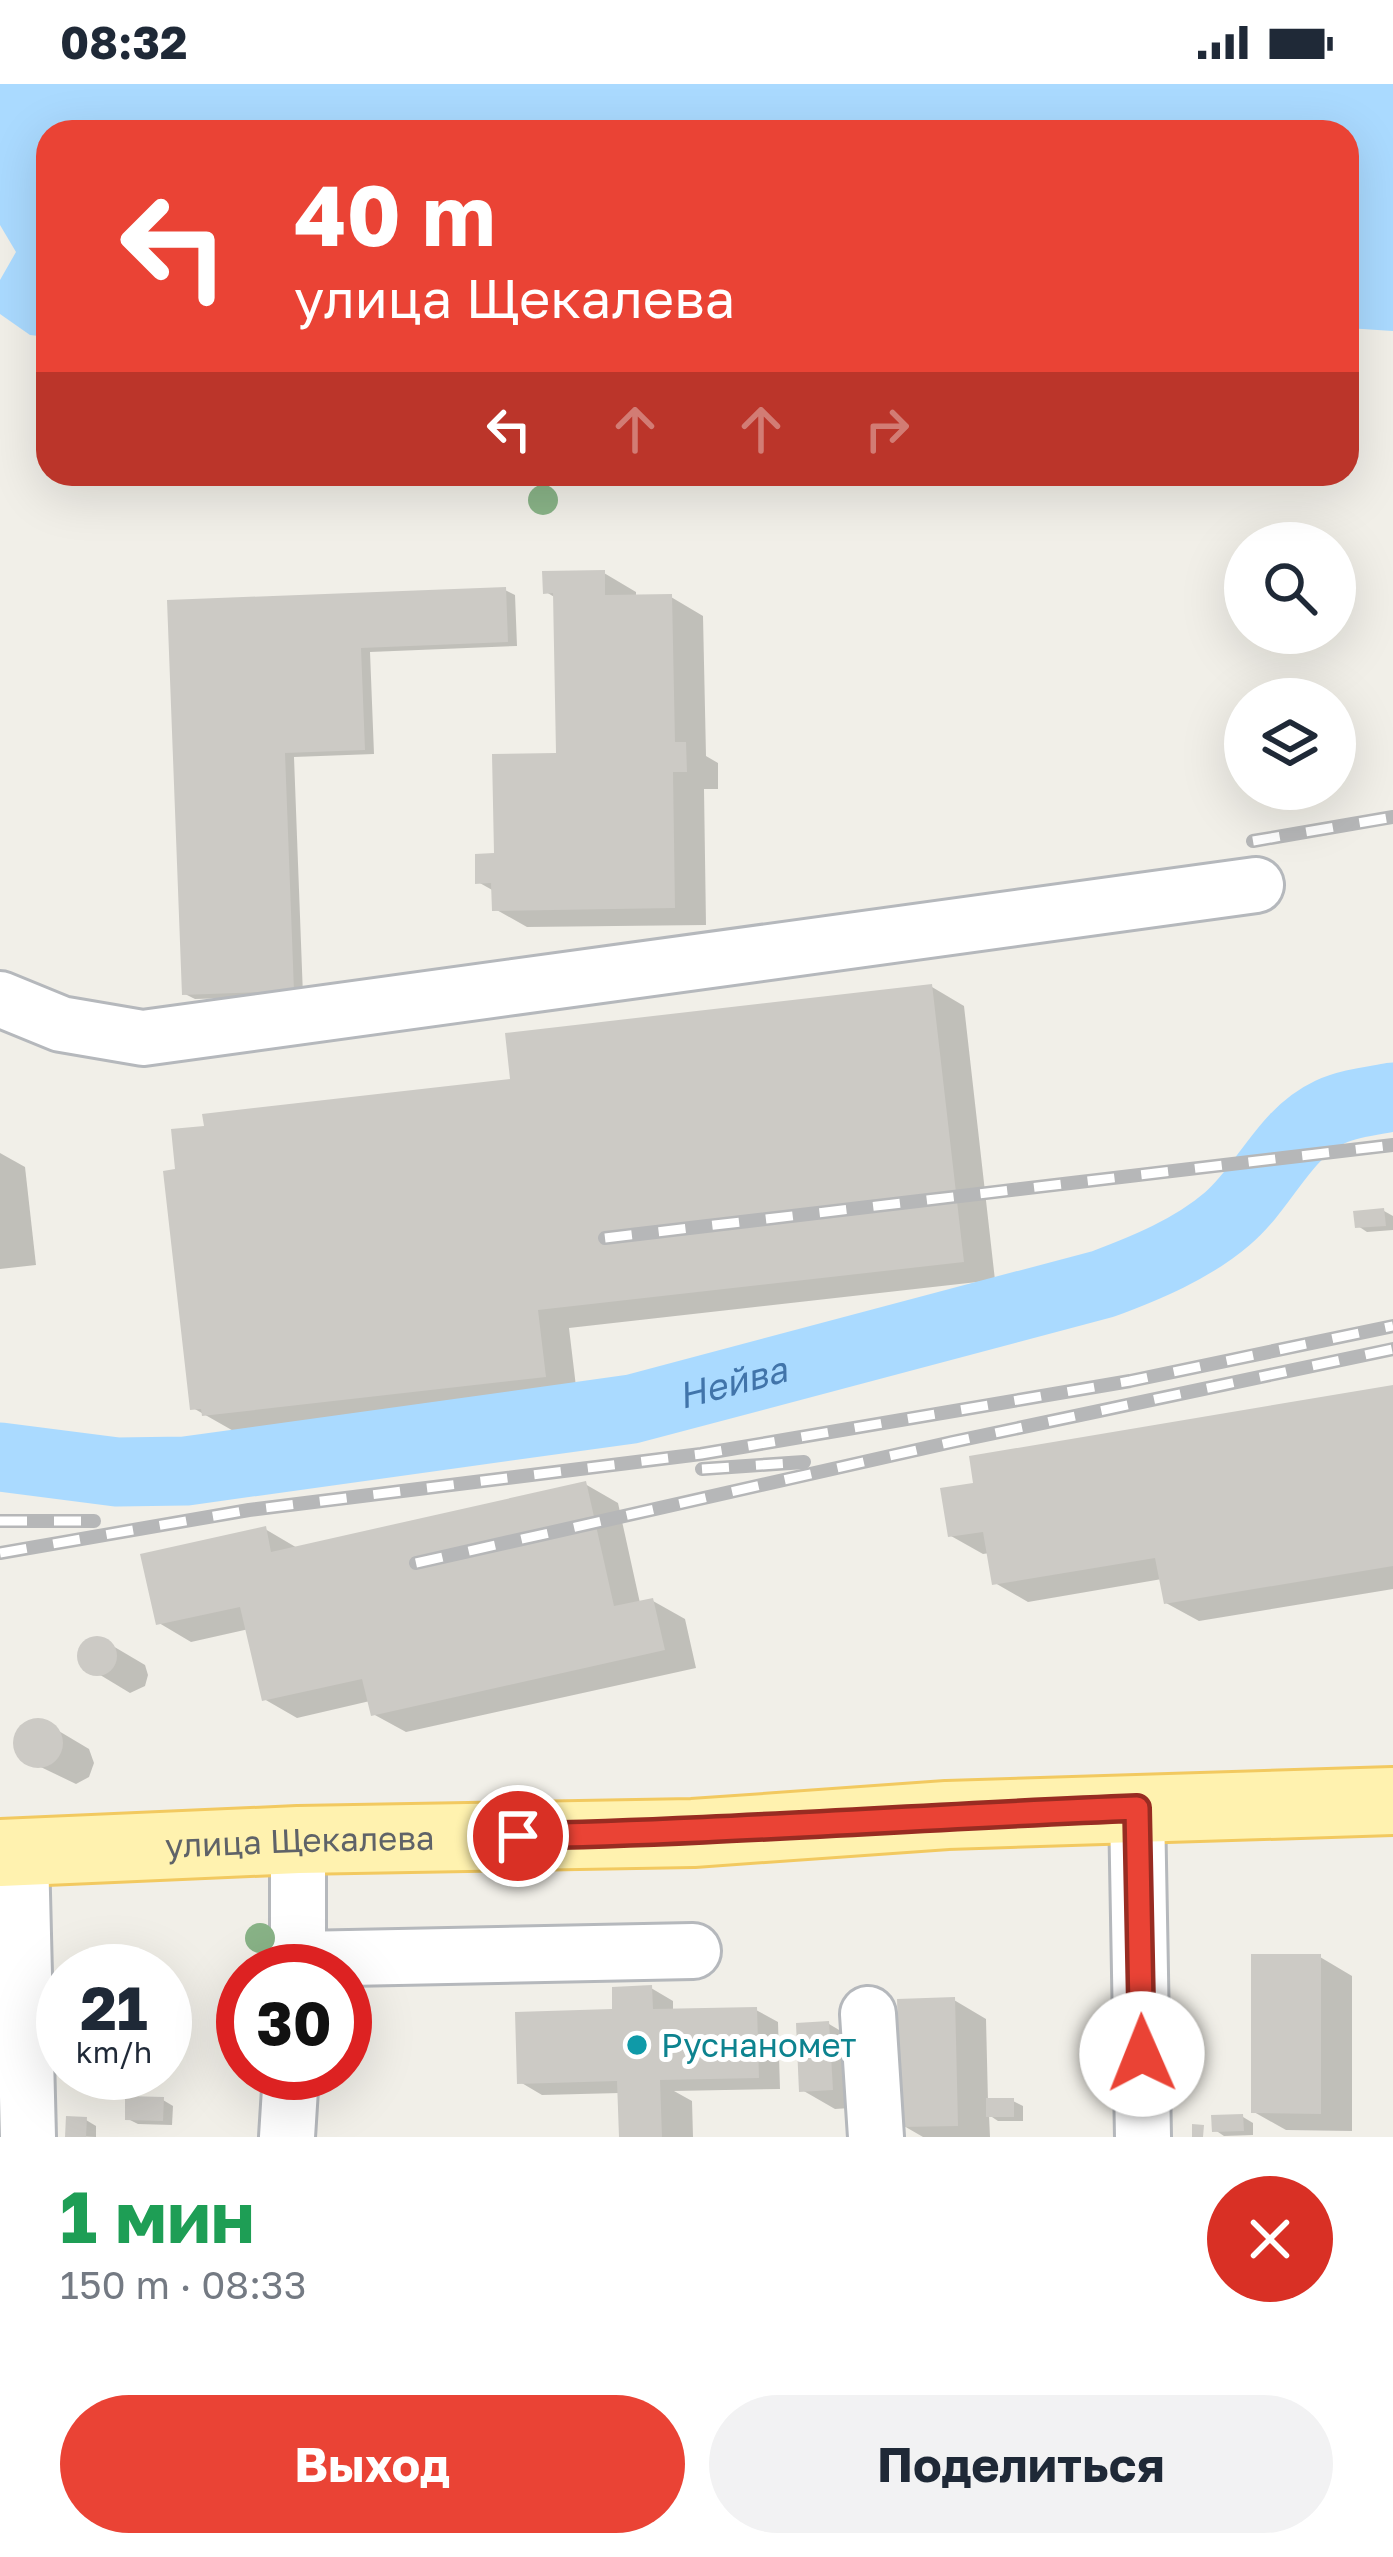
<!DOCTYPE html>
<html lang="ru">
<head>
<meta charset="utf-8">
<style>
	:root { --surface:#fff; --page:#f2f2f3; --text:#1f2937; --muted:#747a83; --accent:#ea4335 }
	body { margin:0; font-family:"Golos Text",sans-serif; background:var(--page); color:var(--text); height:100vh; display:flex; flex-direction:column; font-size:45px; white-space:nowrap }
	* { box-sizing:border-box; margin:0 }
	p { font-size:39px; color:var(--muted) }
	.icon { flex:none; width:66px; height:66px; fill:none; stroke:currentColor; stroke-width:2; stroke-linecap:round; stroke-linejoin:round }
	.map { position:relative; height:2053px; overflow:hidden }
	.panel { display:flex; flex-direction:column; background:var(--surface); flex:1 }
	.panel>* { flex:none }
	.top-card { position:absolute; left:36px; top:36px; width:1323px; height:366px; border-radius:36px; box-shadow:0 12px 48px #0002; background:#ea4335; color:#fff; overflow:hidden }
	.tools { position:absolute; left:1224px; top:438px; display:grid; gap:24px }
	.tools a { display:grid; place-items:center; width:132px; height:132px; border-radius:50%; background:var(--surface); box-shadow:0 12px 48px #0002; font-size:60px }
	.speed { position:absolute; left:36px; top:1860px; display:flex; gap:24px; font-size:60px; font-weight:700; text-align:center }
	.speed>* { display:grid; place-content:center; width:156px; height:156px; border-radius:50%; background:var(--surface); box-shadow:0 12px 48px #0002; line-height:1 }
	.speed small { font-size:30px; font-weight:400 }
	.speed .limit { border:18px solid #d22; background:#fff; color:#111 }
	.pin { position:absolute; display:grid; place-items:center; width:102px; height:102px; color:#fff; margin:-51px; border:6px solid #fff; border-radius:50%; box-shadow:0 3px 12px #0007 }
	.me { position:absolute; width:132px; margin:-66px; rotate:359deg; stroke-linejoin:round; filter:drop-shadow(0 0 9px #0008) }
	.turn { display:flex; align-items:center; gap:42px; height:252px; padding:0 60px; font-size:54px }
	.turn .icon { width:156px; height:156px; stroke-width:2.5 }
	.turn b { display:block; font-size:84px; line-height:102px }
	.lanes { display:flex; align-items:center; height:114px; padding:0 60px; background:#0003; justify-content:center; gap:60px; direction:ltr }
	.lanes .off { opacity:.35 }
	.round { display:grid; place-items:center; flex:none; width:126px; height:126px; border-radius:63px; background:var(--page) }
	.summary { display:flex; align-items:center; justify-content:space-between; height:204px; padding:0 60px }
	h1 { font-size:72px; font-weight:700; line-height:90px; color:#1e9e55 }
	.button { display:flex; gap:24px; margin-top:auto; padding:24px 60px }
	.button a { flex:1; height:138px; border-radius:72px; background:var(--accent); color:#fff; font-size:48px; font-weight:700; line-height:138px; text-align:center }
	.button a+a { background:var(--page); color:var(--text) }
	.status { display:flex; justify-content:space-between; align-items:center; height:84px; padding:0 60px; background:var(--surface); direction:ltr }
	.status svg { height:33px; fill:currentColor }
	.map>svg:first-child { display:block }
	.water { fill:#aadaff }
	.shadow { fill:#0003 }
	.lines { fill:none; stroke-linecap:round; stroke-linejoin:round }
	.river { stroke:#aadaff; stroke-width:69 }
	.building { fill:#cccac5 }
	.minor-casing { stroke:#b5b8bc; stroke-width:60 }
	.major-casing { stroke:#f2c960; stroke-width:72 }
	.minor { stroke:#fff; stroke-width:54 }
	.major { stroke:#fff2af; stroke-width:66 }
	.rail-casing { stroke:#b6b7b8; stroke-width:14 }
	.rail { stroke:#fff; stroke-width:9; stroke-dasharray:27; stroke-linecap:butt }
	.tree { fill:#89b387 }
	.route-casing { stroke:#982c22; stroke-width:30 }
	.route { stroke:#ea4335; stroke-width:21 }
	.culture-dot { fill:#0f9aa8; stroke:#fff; stroke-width:4.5 }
	.labels { text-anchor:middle; stroke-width:10; stroke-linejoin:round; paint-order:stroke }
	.street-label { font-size:33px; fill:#5f6368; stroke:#fff }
	.culture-label { font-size:33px; fill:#0d838f; stroke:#fff; text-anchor:start }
	.water-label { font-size:36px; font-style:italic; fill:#4174aa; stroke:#fff }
</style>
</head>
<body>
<div class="status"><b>08:32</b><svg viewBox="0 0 49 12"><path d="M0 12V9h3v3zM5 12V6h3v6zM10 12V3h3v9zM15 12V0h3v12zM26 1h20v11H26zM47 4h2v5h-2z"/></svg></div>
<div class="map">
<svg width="1393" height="2053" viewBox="0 0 1393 2053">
	<rect width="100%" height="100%" fill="#f1efe8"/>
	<path class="water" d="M0 0H1393V247L1347 244V48H48V253L30 251 0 230V196L16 168 0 141Z"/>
	<g class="shadow">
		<path d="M604 489 636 508V514L671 513 703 532 706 672 718 679V705H704L706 841 527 843 495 825 494 807 478 798 559 672 556 514 546 508Z"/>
		<path d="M505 506 515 511 517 562 370 568 374 670 294 673 303 912 195 915 185 910 170 519Z"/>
		<path d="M932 903 964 922 995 1196 569 1244 577 1311 237 1349 193 1324 178 1088 207 1044 513 998Z"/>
		<path d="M0 1069 25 1083 36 1181 0 1185Z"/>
		<path d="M1384 1127 1393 1132V1146L1367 1148 1358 1142Z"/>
		<path d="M1393 1304V1505L1199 1537 1166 1519 1162 1495 1028 1518 995 1499 990 1469 983 1470 951 1452Z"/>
		<path d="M585 1400 618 1419 640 1519 653 1517 685 1535 696 1584 406 1648 373 1630 370 1617 297 1634 264 1615 249 1545 191 1558 159 1539 265 1445 299 1465Z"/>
		<path d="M101 1555 145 1581 148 1591 145 1602 130 1609 82 1580 80 1569 85 1560Z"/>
		<path d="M42 1637 89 1665 94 1679 89 1693 76 1700 22 1674 16 1662 23 1643Z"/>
		<path d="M1320 1873 1352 1892V2047L1286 2046 1254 2028Z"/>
		<path d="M651 1904 673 1917V1928L756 1926 778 1938 780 2005 674 2007 692 2017 693 2053H622L620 2009 542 2011 520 1998Z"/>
		<path d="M954 1916 986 1935 988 2017H1013L1023 2022V2037H998L989 2031 990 2053H923L904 2042Z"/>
		<path d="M829 1940 861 1959 865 2023 835 2025 802 2006Z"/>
		<path d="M163 2016 173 2022 172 2041 138 2040 128 2035Z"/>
		<path d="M1243 2033 1253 2039V2051L1224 2052 1215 2046Z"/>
		<path d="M86 2036 96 2042V2053L68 2052Z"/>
	</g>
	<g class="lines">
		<path class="river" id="s1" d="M0 1373 117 1388 186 1387 632 1325 1103 1200C1146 1184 1192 1165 1227 1135 1265 1103 1283 1050 1330 1028 1350 1019 1372 1017 1393 1013"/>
	</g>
	<g class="building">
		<path d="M605 486V511L672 510 675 658H686L687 688H673L675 824 492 827 491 799 475 800V770L494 769 492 670 556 669 553 509 543 510 542 487Z"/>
		<path d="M506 503 508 558 361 564 365 666 285 669 294 907 182 911 167 516Z"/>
		<path d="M932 900 964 1178 538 1226 546 1293 202 1332 201 1325 190 1326 163 1087 175 1085 171 1045 204 1042 202 1030 510 995 505 949Z"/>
		<path d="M1384 1124 1386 1142 1355 1144 1353 1127Z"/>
		<path d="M1393 1301V1482L1164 1520 1155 1474 992 1501 983 1448 948 1453 940 1404 973 1399 969 1372Z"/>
		<path d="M586 1397 614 1522 653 1514 665 1566 371 1632 362 1595 262 1617 240 1523 156 1541 140 1470 266 1442 271 1468Z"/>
		<circle cx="97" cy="1572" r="20"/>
		<circle cx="38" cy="1659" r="25"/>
		<path d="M1251 1870H1321V2030L1251 2029Z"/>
		<path d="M652 1901 653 1925 757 1923 759 1994 660 1996 662 2053H619L617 1997 517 2000 515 1928 612 1925V1903Z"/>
		<path d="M955 1913 958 2042 901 2043 897 1915Z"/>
		<path d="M829 1937 833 2006 799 2008 796 1939Z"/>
		<path d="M125 2012 164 2013 163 2037 125 2036Z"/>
		<rect x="986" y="2014" width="28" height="19"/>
		<path d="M1243 2030 1244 2047 1212 2048 1211 2031Z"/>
		<path d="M66 2032 87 2033 86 2053H65Z"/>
		<path d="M1192 2040 1204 2041 1203 2053H1192Z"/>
	</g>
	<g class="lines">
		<defs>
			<g id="minor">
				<path d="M0 915 61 940 143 954 1256 801"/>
				<path d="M1137 1724 1143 2053"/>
				<path d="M298 1756V1887"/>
				<path d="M21 1769 28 2053"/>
				<path d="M299 1875 693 1867"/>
				<path d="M868 1930 876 2053"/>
				<path d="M287 2053 291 1989"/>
			</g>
			<g id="major">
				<path id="s2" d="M0 1769 298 1756 693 1749 947 1731 1393 1717"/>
			</g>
		</defs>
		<use href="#minor" class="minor-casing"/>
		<use href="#major" class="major-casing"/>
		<use href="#minor" class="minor"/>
		<use href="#major" class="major"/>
		<defs>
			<g id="rail">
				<path d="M1253 757 1393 733"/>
				<path d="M605 1154 1393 1061"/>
				<path d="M702 1385 804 1378"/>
				<path d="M0 1437H94"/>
				<path d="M0 1469 249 1426 701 1370 1130 1297 1393 1242"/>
				<path d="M416 1479 952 1358 1393 1265"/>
			</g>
		</defs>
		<use href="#rail" class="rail-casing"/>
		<use href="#rail" class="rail"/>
	</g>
	<g class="tree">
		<circle cx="543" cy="416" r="15"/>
		<circle cx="260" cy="1854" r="15"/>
	</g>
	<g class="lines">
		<defs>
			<path id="route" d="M518 1752C725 1748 930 1732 1137 1724L1142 1970"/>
		</defs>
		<use href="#route" class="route-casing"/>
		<use href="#route" class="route"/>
	</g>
	<circle class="culture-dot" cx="637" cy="1961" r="12"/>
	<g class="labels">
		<g class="street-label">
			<text dy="12" stroke="none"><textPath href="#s2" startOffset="300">улица Щекалева</textPath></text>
		</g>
		<g class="culture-label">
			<text x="661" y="1973">Руснаномет</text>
		</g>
		<g class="water-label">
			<text dy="13" stroke="none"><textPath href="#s1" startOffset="741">Нейва</textPath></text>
		</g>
	</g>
</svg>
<div class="tools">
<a><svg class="icon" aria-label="search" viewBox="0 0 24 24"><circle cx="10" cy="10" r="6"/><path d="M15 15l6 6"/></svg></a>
<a><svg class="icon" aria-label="layers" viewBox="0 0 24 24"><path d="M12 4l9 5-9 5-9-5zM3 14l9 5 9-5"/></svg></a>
</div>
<div class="speed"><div>21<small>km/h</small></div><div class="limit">30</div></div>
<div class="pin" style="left:518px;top:1752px;background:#d93025"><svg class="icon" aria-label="arrive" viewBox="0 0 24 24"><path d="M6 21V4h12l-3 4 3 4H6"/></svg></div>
<svg class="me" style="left:1142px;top:1970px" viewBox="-20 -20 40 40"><circle r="19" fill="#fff"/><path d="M0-13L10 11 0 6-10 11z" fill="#ea4335"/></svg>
<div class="top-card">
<div class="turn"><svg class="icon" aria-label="left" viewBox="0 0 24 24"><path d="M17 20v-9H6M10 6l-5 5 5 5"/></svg><div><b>40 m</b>улица Щекалева</div></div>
<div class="lanes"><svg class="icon" aria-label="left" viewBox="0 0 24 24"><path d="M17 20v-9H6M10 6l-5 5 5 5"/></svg><svg class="icon off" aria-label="ahead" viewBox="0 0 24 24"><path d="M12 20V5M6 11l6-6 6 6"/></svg><svg class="icon off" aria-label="ahead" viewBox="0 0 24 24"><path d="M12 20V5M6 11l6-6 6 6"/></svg><svg class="icon off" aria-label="right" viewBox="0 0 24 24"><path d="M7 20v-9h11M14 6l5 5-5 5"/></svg></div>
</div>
</div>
<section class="panel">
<div class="summary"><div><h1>1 мин</h1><p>150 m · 08:33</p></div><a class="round" style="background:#d93025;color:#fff"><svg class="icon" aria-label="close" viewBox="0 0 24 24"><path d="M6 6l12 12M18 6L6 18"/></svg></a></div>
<div class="button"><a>Выход</a><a>Поделиться</a></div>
</section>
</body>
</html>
